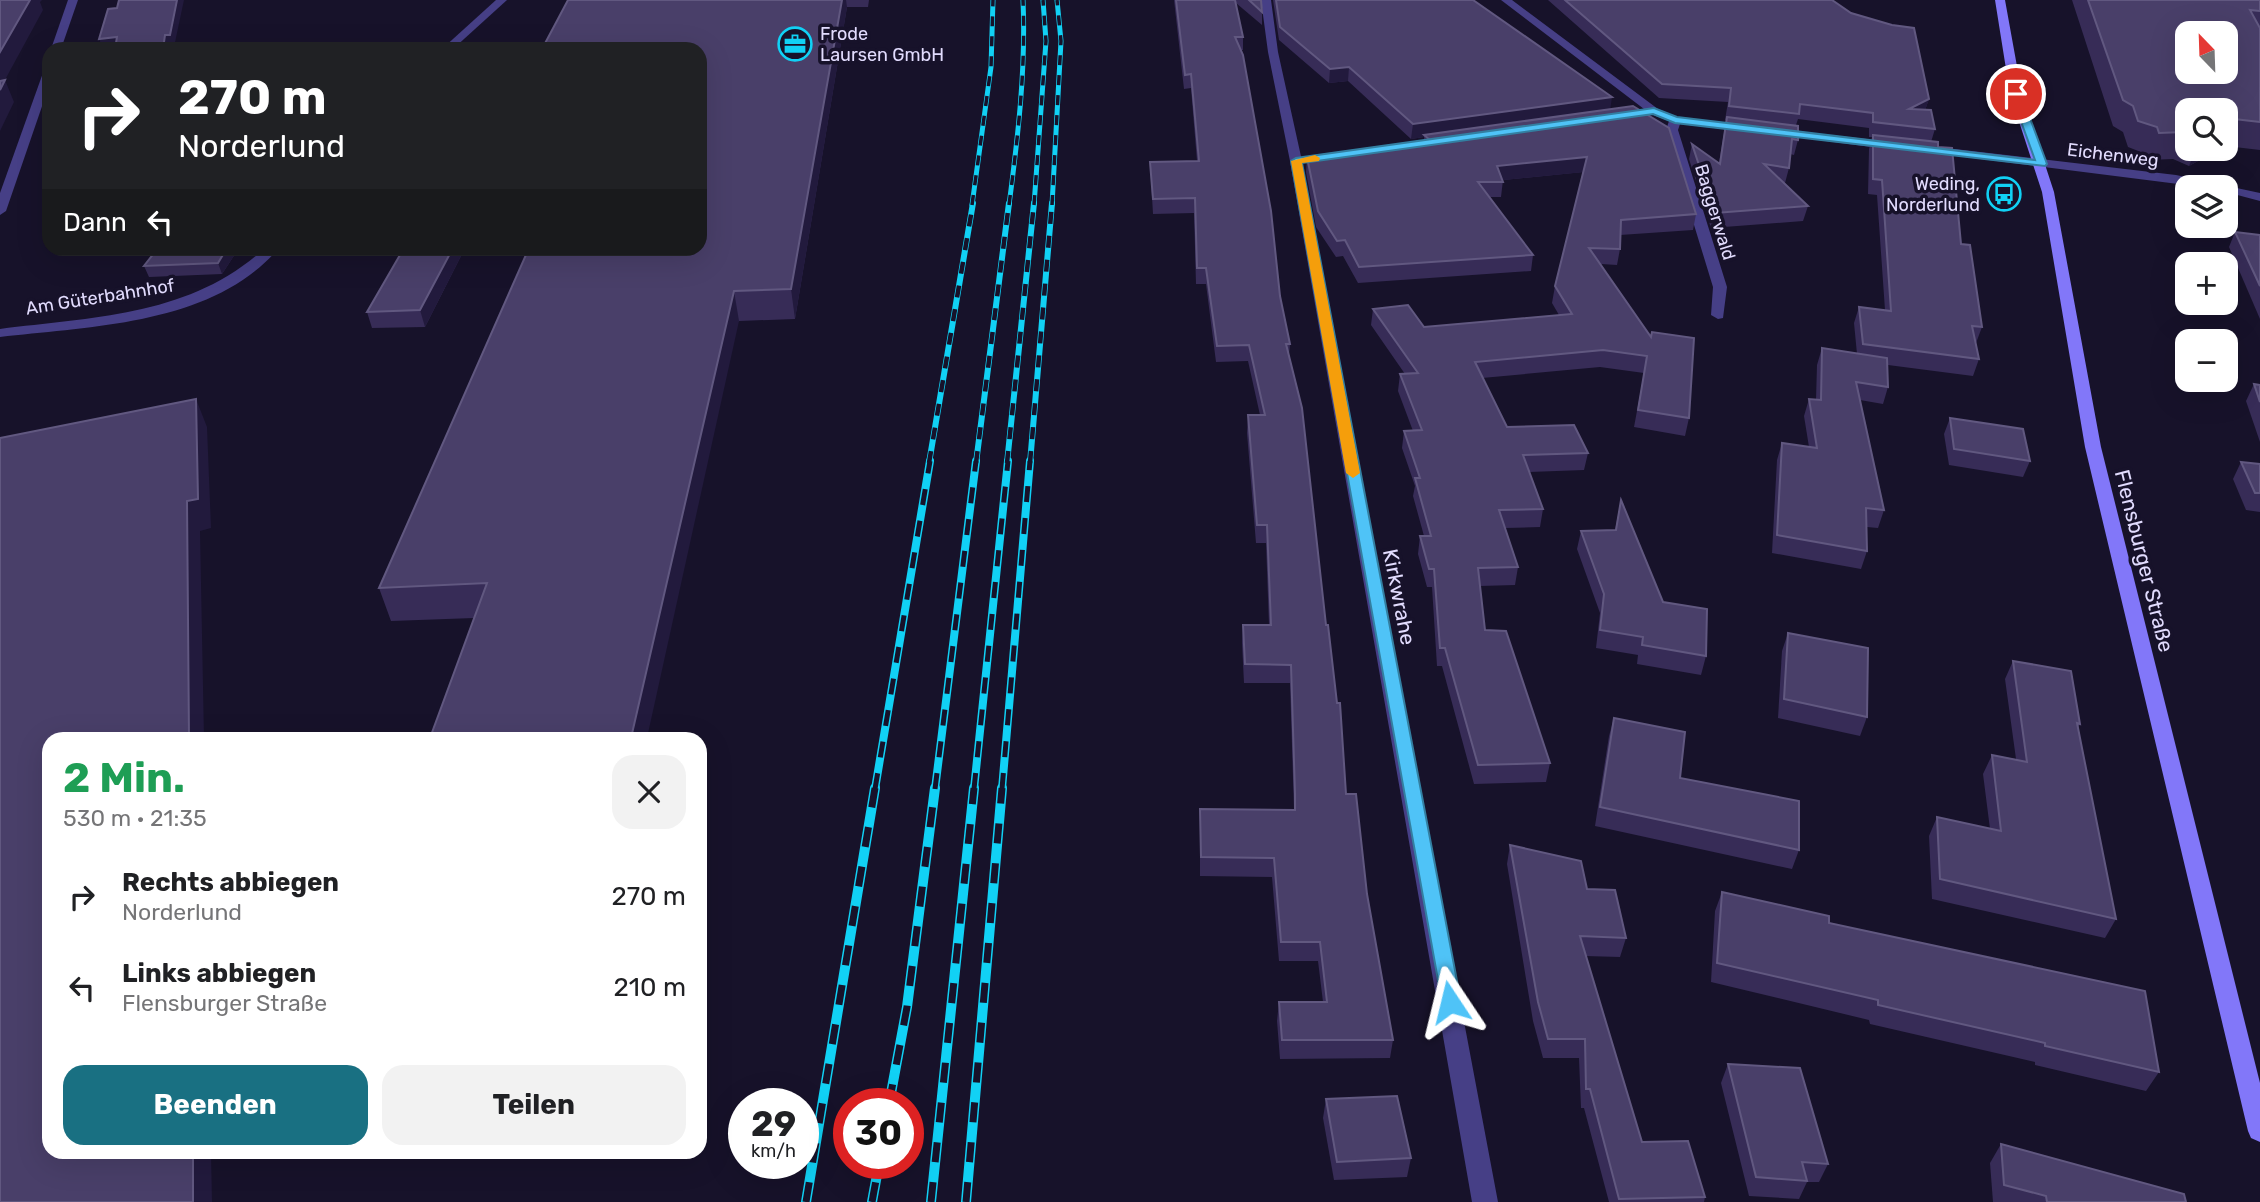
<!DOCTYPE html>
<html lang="de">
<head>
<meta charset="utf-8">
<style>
	:root { --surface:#fff; --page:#f2f2f2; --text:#202124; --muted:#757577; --accent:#197082 }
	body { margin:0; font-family:Rubik,sans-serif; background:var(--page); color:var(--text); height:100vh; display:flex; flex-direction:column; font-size:26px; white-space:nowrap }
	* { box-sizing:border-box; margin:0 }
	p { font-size:23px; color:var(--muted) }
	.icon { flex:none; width:38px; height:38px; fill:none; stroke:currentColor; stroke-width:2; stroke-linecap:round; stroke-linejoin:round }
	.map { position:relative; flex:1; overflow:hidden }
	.side { position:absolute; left:42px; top:732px; width:665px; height:427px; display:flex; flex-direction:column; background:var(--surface); border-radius:21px; box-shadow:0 7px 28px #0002 }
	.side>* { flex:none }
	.guide { position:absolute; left:42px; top:42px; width:665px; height:214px; border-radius:21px; box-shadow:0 7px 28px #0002; background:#202124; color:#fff; overflow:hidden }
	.needle { width:46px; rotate:337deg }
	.controls { position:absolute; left:2175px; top:21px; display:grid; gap:14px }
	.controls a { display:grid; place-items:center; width:63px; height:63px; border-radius:14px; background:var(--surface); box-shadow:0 7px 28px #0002; font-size:35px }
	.speed { position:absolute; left:728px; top:1088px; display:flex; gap:14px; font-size:35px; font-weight:700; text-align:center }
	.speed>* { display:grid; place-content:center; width:91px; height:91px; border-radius:50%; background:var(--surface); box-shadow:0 7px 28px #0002; line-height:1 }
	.speed small { font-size:18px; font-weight:400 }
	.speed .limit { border:10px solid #d22; background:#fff; color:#111 }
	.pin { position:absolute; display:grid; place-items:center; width:60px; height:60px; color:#fff; margin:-30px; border:4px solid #fff; border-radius:50%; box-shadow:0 2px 7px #0007 }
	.me { position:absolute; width:77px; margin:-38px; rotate:350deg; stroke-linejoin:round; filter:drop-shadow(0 0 5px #0008) }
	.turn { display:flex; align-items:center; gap:24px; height:147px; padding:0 21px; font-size:32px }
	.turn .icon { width:91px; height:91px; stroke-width:2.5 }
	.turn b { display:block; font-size:49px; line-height:60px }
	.then { display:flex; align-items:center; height:66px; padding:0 21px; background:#0003; gap:14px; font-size:26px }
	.round { display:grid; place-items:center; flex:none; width:74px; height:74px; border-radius:21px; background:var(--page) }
	.summary { display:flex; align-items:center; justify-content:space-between; height:119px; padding:0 21px }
	h1 { font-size:42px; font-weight:700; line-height:52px; color:#1e9e55 }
	.button { display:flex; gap:14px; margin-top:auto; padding:14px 21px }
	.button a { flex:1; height:80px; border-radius:21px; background:var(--accent); color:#fff; font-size:28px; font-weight:700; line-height:80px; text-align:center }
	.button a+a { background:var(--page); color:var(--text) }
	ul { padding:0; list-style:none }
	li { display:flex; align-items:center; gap:21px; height:91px; padding:0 21px }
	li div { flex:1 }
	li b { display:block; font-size:26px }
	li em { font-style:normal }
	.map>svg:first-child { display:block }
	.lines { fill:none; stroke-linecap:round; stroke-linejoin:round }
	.street { fill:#463f86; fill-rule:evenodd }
	.secondary { fill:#8277f9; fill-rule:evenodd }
	.rail-far3-casing { stroke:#11d1f5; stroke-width:5 }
	.rail-far2-casing { stroke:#11d1f5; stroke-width:6 }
	.rail-far1-casing { stroke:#11d1f5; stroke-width:8 }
	.rail-casing { stroke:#11d1f5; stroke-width:10 }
	.rail-far3 { stroke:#17122a; stroke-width:3.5; stroke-dasharray:10; stroke-linecap:butt }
	.rail-far2 { stroke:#17122a; stroke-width:4.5; stroke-dasharray:12; stroke-linecap:butt }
	.rail-far1 { stroke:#17122a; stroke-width:5; stroke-dasharray:16; stroke-linecap:butt }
	.rail { stroke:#17122a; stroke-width:7; stroke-dasharray:20; stroke-linecap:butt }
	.wall { fill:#372c57 }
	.shaded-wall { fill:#221a3d }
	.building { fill:#493f69; stroke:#615880; stroke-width:2; fill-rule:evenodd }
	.route { fill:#4fc3f7; stroke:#337fa1; stroke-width:2 }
	.slow { fill:#f59e0b }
	.labels { text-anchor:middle; stroke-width:7; stroke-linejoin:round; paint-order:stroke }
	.far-poi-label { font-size:18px; fill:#e2dcfe; stroke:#17122a; text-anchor:start }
	.far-street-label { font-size:18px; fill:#e2dcfe; stroke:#17122a }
	.street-label { font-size:21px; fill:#e2dcfe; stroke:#17122a }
</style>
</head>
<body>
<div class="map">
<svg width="2260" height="1202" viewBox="0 0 2260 1202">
	<rect width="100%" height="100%" fill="#17122a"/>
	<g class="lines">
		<g class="street">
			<path d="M68 0H78L61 49H51Z"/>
			<path d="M496 0H507L453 49H442Z"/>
			<path d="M1261 0H1271L1278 52 1302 161 1498 1202H1472L1290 161 1268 52Z"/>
			<path d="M1501 0H1512L1658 109 1677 117 1752 127V131L1748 132 1680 124 1678 130 1727 287 1723 318 1718 319 1711 315 1713 287 1669 143 1666 130 1669 121 1653 115 1618 117V113L1644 109Z"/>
			<path d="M49 67V86L6 211 0 215V193L44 70Z"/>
			<path d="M1776 129 1894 142 1900 146 1894 150 1772 134 1770 132Z"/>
			<path d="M1929 146 2176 175 2260 193V201L2226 192V187H2202L1925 152V148Z"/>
			<path d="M265 248H279C213 325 93 326 0 337V329C95 317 191 316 265 248Z"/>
		</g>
		<path class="secondary" d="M1995 0H2005L2022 94 2054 192 2101 447 2260 1083V1142L2251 1138 2248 1131 2085 447 2042 192 2010 94Z"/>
		<defs>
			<g id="rail-far3">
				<path d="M972 205 991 67 993 0"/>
				<path d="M1009 205C1018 136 1026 69 1023 0"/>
				<path d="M1034 205 1046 41 1043 0"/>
				<path d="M1052 205 1061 41 1057 0"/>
			</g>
			<g id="rail-far2">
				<path d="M929 463 973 203"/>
				<path d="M976 463 1009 203"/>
				<path d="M1007 463 1034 203"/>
				<path d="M1030 463 1052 203"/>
			</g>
			<g id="rail-far1">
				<path d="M875 789 930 461"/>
				<path d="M935 789 976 461"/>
				<path d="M974 789 1008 461"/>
				<path d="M1002 789 1030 461"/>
			</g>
			<g id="rail">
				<path d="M889 1104 907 1007 935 788"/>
				<path d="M806 1202 875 788"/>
				<path d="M872 1202 879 1164"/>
				<path d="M931 1202 974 788"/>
				<path d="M966 1202 1002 788"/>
			</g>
		</defs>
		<use href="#rail-far3" class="rail-far3-casing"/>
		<use href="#rail-far2" class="rail-far2-casing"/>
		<use href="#rail-far1" class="rail-far1-casing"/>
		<use href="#rail" class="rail-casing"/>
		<use href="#rail-far3" class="rail-far3"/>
		<use href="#rail-far2" class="rail-far2"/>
		<use href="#rail-far1" class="rail-far1"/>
		<use href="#rail" class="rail"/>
	</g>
	<g class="wall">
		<path d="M568 0H869L868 7H847L795 319 739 321 474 618 391 621 379 588 700 248Z"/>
		<path d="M1174 0H1261L1262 12V25L1236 3 1243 37V50H1241L1280 296 1290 344 1289 355 1326 625 1346 794 1367 894 1393 1040 1390 1058 1280 1059 1277 1021 1279 1002H1323L1318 961H1279L1272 877 1200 876V809L1294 810 1290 683H1244L1242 643 1243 625H1269L1266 543H1256L1247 433 1248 415H1260L1248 361 1216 362 1206 284H1196L1194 213 1153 214 1150 162 1197 161 1191 88 1184 89Z"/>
		<path d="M1273 0H1473L1610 110 1696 214 1693 230 1620 235V249L1617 265 1601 264 1689 418 1685 436 1634 427 1644 373 1600 367 1482 378 1507 427 1588 453 1584 470 1529 472 1543 509 1540 527 1505 528 1518 567 1515 585 1480 586 1485 630 1550 763 1546 782 1474 784 1442 666H1437L1432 587H1427L1418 554 1420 536H1424L1413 496 1415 486 1402 448 1404 431H1413L1398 391 1400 374H1405L1371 325 1373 309 1424 327 1559 315 1552 303 1555 286 1583 172 1503 180 1501 197H1490L1533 255 1531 271 1358 283 1343 256 1336 257 1316 227 1306 172 1307 157 1424 141V137L1411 139 1348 81 1329 83 1279 40Z"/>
		<path d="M1548 0H1832L1929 99 1925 110 1935 129 1931 142 1961 244 1982 327 1976 343 1979 359 1973 376 1888 365V387L1883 404 1860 400 1884 510 1878 528 1867 527V551L1861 569 1772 553 1777 460 1782 443 1809 447 1804 416 1809 399 1816 400 1817 365 1822 348 1857 354 1854 323 1859 307 1885 310 1877 195 1868 194 1869 149 1872 137H1869V128L1798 119 1796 125 1798 140 1794 155 1790 154 1789 168 1785 183H1783L1808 206 1803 221 1711 228 1689 159 1692 144 1719 163 1726 120H1725L1728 102 1659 98Z"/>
		<path d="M2072 0H2260V150L2226 146V110H2188V149H2210L2198 161 2189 166 2173 159 2148 160 2146 154 2128 147 2123 132 2113 126Z"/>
		<path d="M2235 232 2260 235V319L2229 247Z"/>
		<path d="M239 248 222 274 149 277 144 266Z"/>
		<path d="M404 248H461L462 254 425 327 372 328 367 312Z"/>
		<path d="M2254 384 2260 385V442L2246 401Z"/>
		<path d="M1950 418 2030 461 2023 477 1949 465 1944 434Z"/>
		<path d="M2241 462 2260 464V512L2246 510 2233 479Z"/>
		<path d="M1621 500 1663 602 1706 656 1701 675 1637 664 1638 655 1596 648 1600 613 1577 549 1581 531 1615 530Z"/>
		<path d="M1788 633 1867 717 1860 736 1778 718 1782 651Z"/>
		<path d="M2013 661 2080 724 2078 728 2116 919 2105 938 1932 899 1929 836 1937 817 1990 829 1983 774 1992 755 2016 759 2005 679Z"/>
		<path d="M1614 718 1680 778 1799 850 1792 869 1595 826 1609 736Z"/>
		<path d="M1510 845 1587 889 1626 938 1620 957 1585 956 1642 1142 1705 1197 1704 1202H1609L1584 1108H1581L1579 1058H1543L1533 1021 1507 864Z"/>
		<path d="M1722 892 1829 923 2159 1072 2146 1091 2035 1065V1062L1870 1024 1869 1020 1711 982 1715 911Z"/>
		<path d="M1728 1064 1828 1164 1819 1182H1807L1799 1199 1749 1196 1721 1083Z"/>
		<path d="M1326 1099 1411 1158 1407 1177 1334 1180 1323 1118Z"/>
		<path d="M2001 1144 2186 1202H1993L1990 1163Z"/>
	</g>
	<g class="shaded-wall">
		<path d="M30 0H42L40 2 43 10 0 89V52Z"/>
		<path d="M177 0H184L174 47H169V49H163L165 35Z"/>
		<path d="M842 0H846L847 7 795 319 791 289Z"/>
		<path d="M117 37 122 49H103L99 39Z"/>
		<path d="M1349 67 1348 81 1329 83 1330 69Z"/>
		<path d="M5 80 14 102 0 131V90Z"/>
		<path d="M1612 97 1610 111 1424 135V137L1411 139 1413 124Z"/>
		<path d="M1929 99 1924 113 1909 109Z"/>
		<path d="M2196 149H2210L2198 161 2189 166Z"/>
		<path d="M1587 157 1584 172 1494 181 1497 166Z"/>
		<path d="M227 248H239L222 274 218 263Z"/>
		<path d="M453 248H461L462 254 425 327 420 310Z"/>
		<path d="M734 291 739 321 647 738H631Z"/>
		<path d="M196 399 207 427 211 528 200 531 204 738H189L187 501Z"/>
		<path d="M193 1152H211L212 1202H193Z"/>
	</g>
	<g class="building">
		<path d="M0 0H30L0 52Z"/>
		<path d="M119 0H177L170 35H165L163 49H115L117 37 99 39 108 9 117 8Z"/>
		<path d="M568 0H842L791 289 734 291 631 738H430L487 583 379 588 529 248H700V49H542Z"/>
		<path d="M1176 0H1235L1243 37H1235L1243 55 1271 211 1280 296 1290 344H1286L1302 408 1326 625H1328L1337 703H1340L1346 794H1356L1367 894 1393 1040H1282L1279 1002H1327L1320 942H1281L1274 858 1201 857 1200 809 1295 810V794L1291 665 1245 664 1243 625H1271L1267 525H1257L1248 415H1265L1249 345 1217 346 1206 268H1197L1195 198 1153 199 1150 162 1199 161 1191 74 1185 75Z"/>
		<path d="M1249 0H1261L1262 12Z"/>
		<path d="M1276 0H1473L1612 97 1413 124 1349 67 1330 69 1280 27Z"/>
		<path d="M1565 0H1832L1851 13 1892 25 1914 28 1929 99 1909 109 1931 110 1935 129 1873 122V113L1800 104 1799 114 1729 106 1731 88 1662 84Z"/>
		<path d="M2088 0H2260V11L2250 10 2260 28V122L2226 118V110H2188V134L2184 132 2159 133 2157 127 2138 121 2133 106 2123 100ZM2188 33H2226V72H2188Z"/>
		<path d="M5 80 0 90V81Z"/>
		<path d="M1633 106 1669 128 1696 214 1621 220 1620 249 1589 248 1651 337 1652 332 1694 338 1689 418 1638 410 1647 356 1603 350 1475 362 1507 427 1574 425 1588 453 1523 455 1543 509 1499 510 1518 567 1478 568 1485 630 1506 631 1550 763 1478 765 1445 648H1440L1434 569H1429L1420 536H1431L1415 478H1420L1404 431 1422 430 1400 374 1418 373 1373 309 1408 305 1424 327 1572 314 1555 286 1587 157 1497 166 1503 182H1478L1533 255 1359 267 1345 240 1337 241 1318 211 1307 157 1430 140 1424 135Z"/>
		<path d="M1727 117 1798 126V140L1792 139 1789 168 1764 164 1808 206 1715 213 1692 144 1720 164Z"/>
		<path d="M1873 135 1938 142V147L1952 148 1961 244 1970 245 1982 327 1972 326 1979 359 1863 344 1859 307 1891 311 1882 180 1873 179Z"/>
		<path d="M2235 232 2260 235V286Z"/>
		<path d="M158 248H227L218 263 144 266Z"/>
		<path d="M404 248H453L420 310 367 312Z"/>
		<path d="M1822 348 1887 358 1888 387 1856 382 1884 510 1866 508 1867 551 1777 535 1782 443 1817 448 1809 399 1821 400Z"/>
		<path d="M2254 384 2260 385V402Z"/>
		<path d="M196 399 198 499 187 501 189 738H49V1152H193V1202H0V438Z"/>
		<path d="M1950 418 2023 429 2030 461 1954 449Z"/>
		<path d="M2241 462 2260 464V493H2255Z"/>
		<path d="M1621 500 1663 602 1707 609 1706 656 1642 645 1643 637 1600 630 1604 594 1581 531 1616 530Z"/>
		<path d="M1788 633 1868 648 1867 717 1784 699Z"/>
		<path d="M2013 661 2071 671 2080 724 2077 723 2116 919 1940 879 1937 817 2001 831 1992 755 2027 762Z"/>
		<path d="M1614 718 1685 732 1680 778 1799 801V850L1600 807Z"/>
		<path d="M1510 845 1581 861 1587 889 1615 890 1626 938 1580 936 1642 1142 1688 1141 1705 1197 1619 1199 1590 1089H1586L1585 1039H1548L1538 1002Z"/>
		<path d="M1722 892 1829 916V923L2145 991 2159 1072 2045 1046V1043L1878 1005V1000L1717 963Z"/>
		<path d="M1728 1064 1800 1068 1828 1164 1802 1162 1807 1181 1756 1177Z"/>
		<path d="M1397 1096 1411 1158 1337 1162 1326 1099Z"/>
		<path d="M2001 1144 2184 1194 2186 1202H2047L2046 1196 2004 1185Z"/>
	</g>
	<path class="route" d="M2016 91 2021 94 2047 164 2045 166 1675 123 1653 114 1302 163 1461 1002 1458 1008 1450 1011 1443 1008 1291 161 1296 158 1654 108 1677 117 2035 160 2011 94Z"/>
	<path class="slow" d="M1315 155 1320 158 1319 161 1302 163 1360 473 1353 478 1346 473 1291 161Z"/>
	<defs>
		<symbol id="office-ring" viewBox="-11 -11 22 22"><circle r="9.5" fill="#17122a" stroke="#11d1f5" stroke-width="1.5"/><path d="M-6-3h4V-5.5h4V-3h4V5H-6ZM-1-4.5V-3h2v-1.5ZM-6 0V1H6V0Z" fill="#11d1f5"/></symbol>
		<symbol id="bus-ring" viewBox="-11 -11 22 22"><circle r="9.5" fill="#17122a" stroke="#11d1f5" stroke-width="1.5"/><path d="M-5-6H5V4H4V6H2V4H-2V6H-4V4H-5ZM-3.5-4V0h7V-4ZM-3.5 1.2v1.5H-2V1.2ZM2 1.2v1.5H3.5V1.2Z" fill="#11d1f5"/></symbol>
	</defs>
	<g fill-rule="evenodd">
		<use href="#office-ring" x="776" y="25" width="38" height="38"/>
		<use href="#bus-ring" x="1985" y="175" width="38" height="38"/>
	</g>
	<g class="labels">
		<g class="far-poi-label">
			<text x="820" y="40">Frode<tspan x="820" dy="21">Laursen GmbH</tspan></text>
			<text x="1980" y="190" text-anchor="end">Weding,<tspan x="1980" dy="21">Norderlund</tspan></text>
		</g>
		<g class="far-street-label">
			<text transform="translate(2113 155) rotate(7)" y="6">Eichenweg</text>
			<text transform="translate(1715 212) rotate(73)" y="6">Baggerwald</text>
			<text transform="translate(100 297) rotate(-9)" y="6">Am Güterbahnhof</text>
		</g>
		<g class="street-label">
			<text transform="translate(2144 561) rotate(76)" y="7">Flensburger Straße</text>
			<text transform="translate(1399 597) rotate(79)" y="7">Kirkwrahe</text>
		</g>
	</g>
</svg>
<div class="controls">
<a><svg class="needle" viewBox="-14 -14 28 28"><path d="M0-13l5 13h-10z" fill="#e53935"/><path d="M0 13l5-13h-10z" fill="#757577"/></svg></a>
<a><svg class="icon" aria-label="search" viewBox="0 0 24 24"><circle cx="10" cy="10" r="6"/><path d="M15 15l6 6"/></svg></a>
<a><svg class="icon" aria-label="layers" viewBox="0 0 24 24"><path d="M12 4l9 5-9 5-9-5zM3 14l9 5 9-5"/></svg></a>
<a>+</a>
<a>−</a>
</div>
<div class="speed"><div>29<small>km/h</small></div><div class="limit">30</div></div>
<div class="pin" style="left:2016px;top:94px;background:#d93025"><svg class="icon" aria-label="arrive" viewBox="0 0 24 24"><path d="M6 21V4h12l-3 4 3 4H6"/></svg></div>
<svg class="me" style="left:1450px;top:1002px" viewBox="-20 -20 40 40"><path d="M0-17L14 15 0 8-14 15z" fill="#4fc3f7" stroke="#fff" stroke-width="4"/></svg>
<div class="guide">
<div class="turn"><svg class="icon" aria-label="right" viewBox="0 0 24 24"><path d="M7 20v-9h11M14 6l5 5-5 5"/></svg><div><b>270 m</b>Norderlund</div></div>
<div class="then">Dann<svg class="icon" aria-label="left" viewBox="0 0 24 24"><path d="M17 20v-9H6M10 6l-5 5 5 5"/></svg></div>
</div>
<section class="side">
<div class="summary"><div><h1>2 Min.</h1><p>530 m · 21:35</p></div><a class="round"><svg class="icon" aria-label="close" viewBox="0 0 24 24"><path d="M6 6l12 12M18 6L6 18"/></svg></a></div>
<ul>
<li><svg class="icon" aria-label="right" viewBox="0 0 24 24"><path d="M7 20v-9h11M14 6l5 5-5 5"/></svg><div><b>Rechts abbiegen</b><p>Norderlund</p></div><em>270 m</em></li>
<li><svg class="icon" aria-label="left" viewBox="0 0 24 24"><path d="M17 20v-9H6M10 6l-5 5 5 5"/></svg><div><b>Links abbiegen</b><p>Flensburger Straße</p></div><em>210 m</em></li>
</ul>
<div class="button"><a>Beenden</a><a>Teilen</a></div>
</section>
</div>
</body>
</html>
